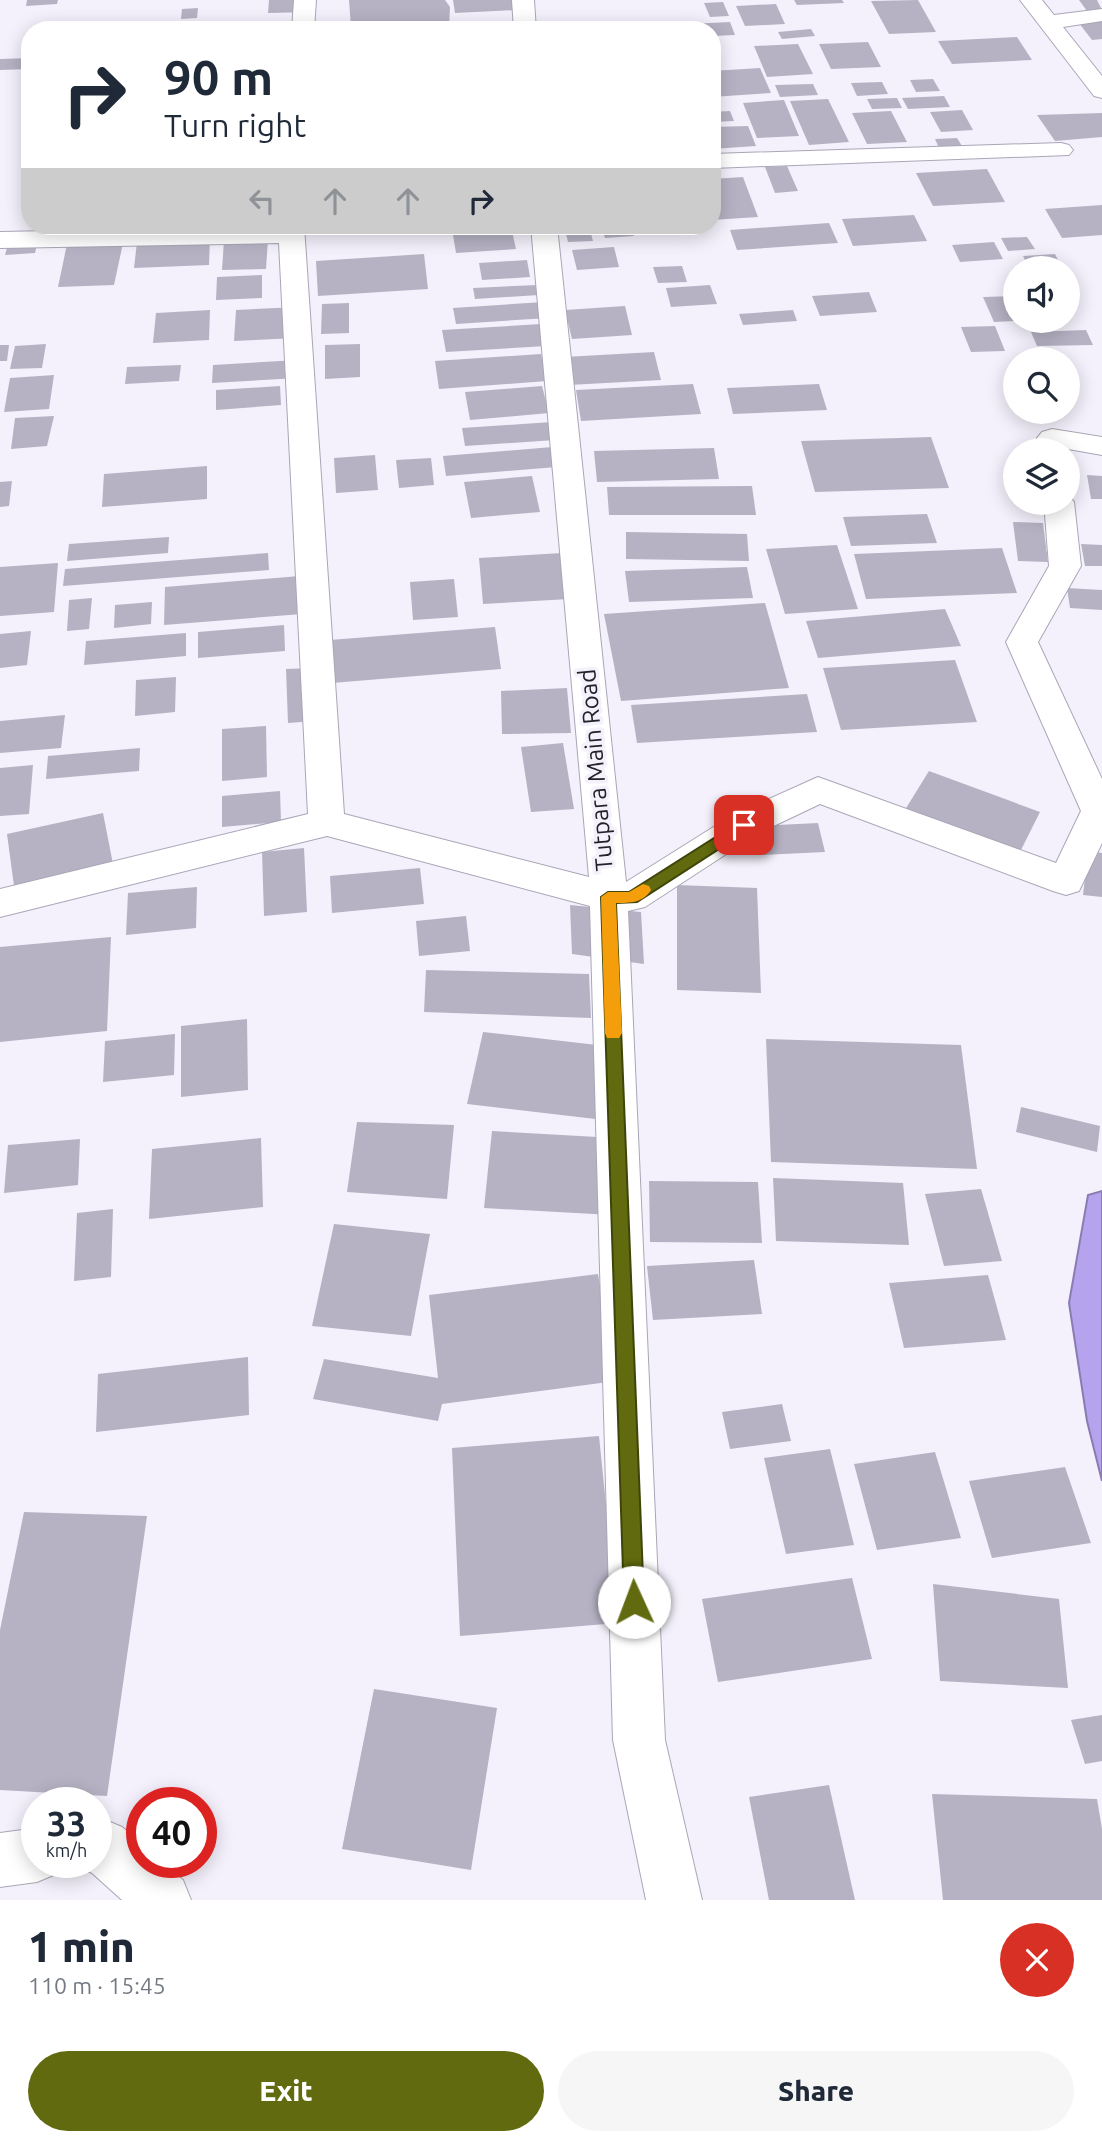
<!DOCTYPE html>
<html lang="en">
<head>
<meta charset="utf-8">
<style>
	:root { --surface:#fff; --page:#f6f6f7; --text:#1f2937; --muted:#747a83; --accent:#616a0e }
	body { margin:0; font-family:Ubuntu,sans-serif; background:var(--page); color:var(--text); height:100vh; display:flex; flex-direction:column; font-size:26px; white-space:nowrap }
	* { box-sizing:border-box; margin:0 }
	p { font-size:23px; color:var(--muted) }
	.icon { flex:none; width:38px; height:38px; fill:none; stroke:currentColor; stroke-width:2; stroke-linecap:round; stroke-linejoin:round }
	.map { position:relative; height:1900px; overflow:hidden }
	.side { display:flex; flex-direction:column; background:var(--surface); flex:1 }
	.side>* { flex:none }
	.banner { position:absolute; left:21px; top:21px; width:700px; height:214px; border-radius:28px; box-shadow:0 4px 18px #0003; background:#fff; color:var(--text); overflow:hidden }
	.controls { position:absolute; left:1003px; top:256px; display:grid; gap:14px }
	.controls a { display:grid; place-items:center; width:77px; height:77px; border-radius:50%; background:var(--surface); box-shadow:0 4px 18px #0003; font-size:35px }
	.speed { position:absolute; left:21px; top:1787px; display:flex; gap:14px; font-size:35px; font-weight:700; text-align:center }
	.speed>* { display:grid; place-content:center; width:91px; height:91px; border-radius:50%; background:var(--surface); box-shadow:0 4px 18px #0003; line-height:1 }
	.speed small { font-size:18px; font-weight:400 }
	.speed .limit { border:10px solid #d22; background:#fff; color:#111 }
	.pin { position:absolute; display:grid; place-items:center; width:60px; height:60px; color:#fff; margin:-30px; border-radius:14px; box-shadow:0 4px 10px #0006 }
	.me { position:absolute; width:77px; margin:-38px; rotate:358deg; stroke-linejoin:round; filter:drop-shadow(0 0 5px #0008) }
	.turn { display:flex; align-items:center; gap:24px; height:147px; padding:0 28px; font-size:32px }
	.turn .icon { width:91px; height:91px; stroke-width:2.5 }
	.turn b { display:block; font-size:49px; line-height:60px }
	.lanes { display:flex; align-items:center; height:66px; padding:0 28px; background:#0003; justify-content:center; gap:35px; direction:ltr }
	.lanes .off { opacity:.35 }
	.round { display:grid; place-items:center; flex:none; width:74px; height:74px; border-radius:37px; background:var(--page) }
	.overview { display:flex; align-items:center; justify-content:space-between; height:119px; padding:0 28px }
	h1 { font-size:42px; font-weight:800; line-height:52px }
	.button { display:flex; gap:14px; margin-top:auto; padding:14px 28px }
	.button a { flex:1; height:80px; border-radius:42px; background:var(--accent); color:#fff; font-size:28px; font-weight:800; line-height:80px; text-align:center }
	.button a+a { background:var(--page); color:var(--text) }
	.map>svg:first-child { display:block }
	.water { fill:#b6a3ee; stroke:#8a7cb3; stroke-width:2 }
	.building { fill:#b6b2c4 }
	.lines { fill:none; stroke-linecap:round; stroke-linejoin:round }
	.minor-casing { stroke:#a9a6b7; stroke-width:2 }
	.minor { fill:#fff; fill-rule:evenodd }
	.route { fill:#616a0e; stroke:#3f4509; stroke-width:2 }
	.slow { fill:#f59e0b }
	.labels { text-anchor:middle; stroke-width:7; stroke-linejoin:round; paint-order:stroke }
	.street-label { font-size:24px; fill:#242229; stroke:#f4f1fc }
</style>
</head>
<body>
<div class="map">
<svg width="1102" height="1900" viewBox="0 0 1102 1900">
	<rect width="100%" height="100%" fill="#f4f1fc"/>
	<path class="water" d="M1102 1191V1481L1087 1421 1069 1303 1088 1195Z"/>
	<g class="building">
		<path d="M27 0H58L57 4 26 6Z"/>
		<path d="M269 0H311V12L268 13Z"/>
		<path d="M349 0H445L450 7 449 27 351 28Z"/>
		<path d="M453 0H515L517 10 455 13Z"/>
		<path d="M794 0H842L844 3 797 5Z"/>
		<path d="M918 0 936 32 889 34 871 1Z"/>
		<path d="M1079 0H1097L1102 10 1087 11Z"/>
		<path d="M723 2 729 16 710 17 704 3Z"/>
		<path d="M776 4 785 24 745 26 736 6Z"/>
		<path d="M198 8 197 18 181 19 182 9Z"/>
		<path d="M1102 16V39L1092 40 1075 18Z"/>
		<path d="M730 22 735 35 712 36V30H671L669 25Z"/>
		<path d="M649 24 651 30H603L602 26Z"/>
		<path d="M811 29 815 36 782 39 778 32Z"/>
		<path d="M1017 37 1032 60 952 64 938 41Z"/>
		<path d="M868 42 881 67 831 69 819 44Z"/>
		<path d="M798 44 813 74 767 77 754 46Z"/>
		<path d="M30 58V69L0 70V59Z"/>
		<path d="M760 68 771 93 712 97V71Z"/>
		<path d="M933 79 940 91 916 92 910 80Z"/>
		<path d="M882 82 888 94 857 96 851 83Z"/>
		<path d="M813 84 818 95 780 97 775 85Z"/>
		<path d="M944 96 950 107 908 109 902 98Z"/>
		<path d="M897 98 902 108 872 109 867 99Z"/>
		<path d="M828 99 849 142 809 145 790 101Z"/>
		<path d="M784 100 799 136 757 138 743 103Z"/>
		<path d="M962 110 973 130 941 132 930 112Z"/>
		<path d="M730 111 734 121 712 122V112Z"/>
		<path d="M891 111 907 142 867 144 852 113Z"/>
		<path d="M1102 113V137L1055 141 1037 115Z"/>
		<path d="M748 126 756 146 712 149V127Z"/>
		<path d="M957 138 962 146 939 148 935 139Z"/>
		<path d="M787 166 798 191 775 193 765 167Z"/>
		<path d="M987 169 1005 202 933 206 916 173Z"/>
		<path d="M743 177 758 217 712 220V179Z"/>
		<path d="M1102 205V235L1062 238 1045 209Z"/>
		<path d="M914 215 927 241 853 246 842 219Z"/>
		<path d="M829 223 838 243 737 250 730 230Z"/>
		<path d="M49 226H85V228L48 230Z"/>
		<path d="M564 226H589L593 241 568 242Z"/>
		<path d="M601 226H631L634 236 605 238Z"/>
		<path d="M512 231 516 249 456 253 453 235Z"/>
		<path d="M1027 237 1035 249 1008 251 1001 238Z"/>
		<path d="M210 239 209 265 134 268 137 242Z"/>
		<path d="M268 239 266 269 222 270 224 240Z"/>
		<path d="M38 240 35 253 5 255 9 241Z"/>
		<path d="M994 242 1003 259 960 262 952 245Z"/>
		<path d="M123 243 114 285 58 287 67 244Z"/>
		<path d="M614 247 619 267 577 270 572 250Z"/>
		<path d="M424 254 428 289 318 296 316 261Z"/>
		<path d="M1055 254 1062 268H1029L1023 256Z"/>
		<path d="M527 260 530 277 482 280 479 263Z"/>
		<path d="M682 266 687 282 658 283 653 267Z"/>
		<path d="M262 275V298L216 300 217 277Z"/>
		<path d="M537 285 539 295 475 299 473 288Z"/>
		<path d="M710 285 717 304 671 307 666 288Z"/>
		<path d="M869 292 877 312 820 316 812 296Z"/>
		<path d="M1015 296V321L994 322 983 297Z"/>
		<path d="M544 302 548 318 456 324 453 308Z"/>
		<path d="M349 303V333L321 334 322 304Z"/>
		<path d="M625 306 632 335 572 339 565 310Z"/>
		<path d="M297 307V338L234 341 236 310Z"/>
		<path d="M210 310 209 340 153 343 156 313Z"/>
		<path d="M793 310 797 321 743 325 739 314Z"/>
		<path d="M541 324 546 346 446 352 442 330Z"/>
		<path d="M995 326 1005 351 971 352 961 327Z"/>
		<path d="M1086 330 1093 345 1037 346 1031 332Z"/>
		<path d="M46 344 42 368 10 369 15 346Z"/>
		<path d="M360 344V377L325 379V345Z"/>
		<path d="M0 345H9L7 361H0Z"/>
		<path d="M654 352 661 380 569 385 564 357Z"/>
		<path d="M541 354 547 381 439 389 435 361Z"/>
		<path d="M298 360V378L212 383 213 365Z"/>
		<path d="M181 365 179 381 125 384 127 367Z"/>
		<path d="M54 375 49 409 4 412 10 378Z"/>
		<path d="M693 384 701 414 581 421 576 390Z"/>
		<path d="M819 384 827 410 733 414 727 388Z"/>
		<path d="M280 386 281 405 216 410V390Z"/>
		<path d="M542 386 549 413 470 420 465 392Z"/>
		<path d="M54 416 47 446 11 449 15 418Z"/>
		<path d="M552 422 555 440 465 446 462 428Z"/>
		<path d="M931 437 949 488 815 492 801 441Z"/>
		<path d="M552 447 556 467 446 476 443 456Z"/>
		<path d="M714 448 719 479 597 482 594 451Z"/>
		<path d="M375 455 378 490 336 493 334 458Z"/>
		<path d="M431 458 434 485 399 488 396 460Z"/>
		<path d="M207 466V499L102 507 104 474Z"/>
		<path d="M1087 475 1102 476V499H1091Z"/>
		<path d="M532 476 540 512 471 518 464 482Z"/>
		<path d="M12 481 9 506 0 507V482Z"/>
		<path d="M752 486 756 515H609L607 487Z"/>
		<path d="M927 514 937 543 851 546 843 517Z"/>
		<path d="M1013 522 1043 523 1048 562 1018 561Z"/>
		<path d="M626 532 747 534 749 561 626 559Z"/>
		<path d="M169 537 168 553 67 561 69 544Z"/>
		<path d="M1081 544 1102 545V566H1085Z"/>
		<path d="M837 545 858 609 785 614 766 549Z"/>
		<path d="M1002 548 1017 593 866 599 854 554Z"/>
		<path d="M268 553 269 570 63 586 65 569Z"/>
		<path d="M562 553 569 599 483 604 479 558Z"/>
		<path d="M58 563 54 612 0 616V567Z"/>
		<path d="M747 567 753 598 629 602 625 571Z"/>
		<path d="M300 576 302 614 164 625 165 587Z"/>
		<path d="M454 579 458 617 413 620 410 582Z"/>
		<path d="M1067 588 1102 590V610L1070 608Z"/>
		<path d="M92 598 89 629 67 631 69 600Z"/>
		<path d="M152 602 151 624 114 628 115 605Z"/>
		<path d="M765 603 789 688 621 701 604 614Z"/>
		<path d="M945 609 961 646 818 658 806 621Z"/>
		<path d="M284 625 285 651 198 658V632Z"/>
		<path d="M495 627 501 669 332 683 330 640Z"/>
		<path d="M31 631 27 665 0 668V634Z"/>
		<path d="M186 633V656L84 665 86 641Z"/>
		<path d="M955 660 977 722 841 730 823 668Z"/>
		<path d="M312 668 315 721 288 723 286 669Z"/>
		<path d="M176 677 175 712 135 716 136 680Z"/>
		<path d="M567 688 571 733 502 734 501 691Z"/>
		<path d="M807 694 817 732 637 743 631 705Z"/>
		<path d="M65 715 61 748 0 753V721Z"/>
		<path d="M266 726 267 777 222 781V729Z"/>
		<path d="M563 743 574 809 531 812 521 747Z"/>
		<path d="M140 748 139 771 46 779 48 756Z"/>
		<path d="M33 765 29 814 0 816V768Z"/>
		<path d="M929 771 1040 812 1018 856 903 813Z"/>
		<path d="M280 791 281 822 222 827V796Z"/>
		<path d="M103 813 113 864 14 886 7 834Z"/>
		<path d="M818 823 825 852 761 855 755 826Z"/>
		<path d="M304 848 307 912 264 916 262 852Z"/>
		<path d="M1088 851 1102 853V897L1083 895Z"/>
		<path d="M420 868 424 904 332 913 330 876Z"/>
		<path d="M677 885 757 888 761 993 677 990Z"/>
		<path d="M197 887 196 928 126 935 128 893Z"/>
		<path d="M570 905 641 912 644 964 572 954Z"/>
		<path d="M466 916 470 951 419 956 416 921Z"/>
		<path d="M111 937 107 1031 0 1042V947Z"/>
		<path d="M426 970 589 974 591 1018 424 1012Z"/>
		<path d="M247 1019 248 1090 181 1097V1026Z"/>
		<path d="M483 1032 632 1049 621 1122 467 1104Z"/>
		<path d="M175 1034 174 1075 103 1082 105 1041Z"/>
		<path d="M766 1039 961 1045 977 1169 771 1162Z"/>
		<path d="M1021 1107 1100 1126 1097 1152 1016 1132Z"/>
		<path d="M357 1122 454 1125 447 1199 347 1192Z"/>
		<path d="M492 1131 633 1139 630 1216 484 1208Z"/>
		<path d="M261 1138 263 1207 149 1219 152 1149Z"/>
		<path d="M80 1139 78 1185 4 1193 8 1145Z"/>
		<path d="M773 1178 903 1183 909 1245 776 1241Z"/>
		<path d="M649 1181 758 1182 762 1243 650 1242Z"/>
		<path d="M981 1189 1002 1261 944 1266 925 1194Z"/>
		<path d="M113 1209 111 1277 74 1281 77 1213Z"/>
		<path d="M334 1224 430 1234 411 1336 312 1326Z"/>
		<path d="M754 1260 762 1314 653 1320 647 1266Z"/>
		<path d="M598 1274 616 1381 442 1404 438 1421 313 1399 324 1359 438 1378 429 1295Z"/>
		<path d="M988 1275 1006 1340 904 1348 889 1283Z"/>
		<path d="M248 1357 249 1415 96 1432 98 1374Z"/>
		<path d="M782 1404 791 1441 730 1449 722 1412Z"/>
		<path d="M599 1436 618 1623 460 1636 452 1448Z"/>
		<path d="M830 1449 854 1545 786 1554 764 1458Z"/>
		<path d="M935 1452 961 1538 877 1550 854 1464Z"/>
		<path d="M1065 1467 1091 1543 992 1558 969 1481Z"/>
		<path d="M24 1512 147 1516 107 1796 0 1790V1630Z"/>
		<path d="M852 1578 872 1659 718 1682 702 1599Z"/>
		<path d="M933 1584 1059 1599 1068 1688 940 1681Z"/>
		<path d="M374 1689 497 1708 471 1870 342 1849Z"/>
		<path d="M1102 1715V1761L1085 1764 1071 1720Z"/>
		<path d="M829 1785 855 1900H769L749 1797Z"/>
		<path d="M932 1794 1097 1799 1102 1829V1900H943Z"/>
	</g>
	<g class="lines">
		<defs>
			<g id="minor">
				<path d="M294 0H316L314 30H292Z"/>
				<path d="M512 0H534L536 30H514Z"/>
				<path d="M1020 0H1042L1054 15 1102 9V21L1063 27 1102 76V98L1094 96Z"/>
				<path d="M1061 143 1069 145 1073 150 1069 155 712 168V154Z"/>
				<path d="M304 226 344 814 589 877 531 226H557L626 882 731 816 818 777 1056 863 1081 811 1006 642 1049 566 1044 502H1068V495L1074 502 1081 566 1038 642 1102 779V843L1079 891 1066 895 1053 891 820 804 757 834 645 907 628 911 665 1740 702 1900H646L613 1740 590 906 327 836 0 917V889L308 814 279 243 0 248V232Z"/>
				<path d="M1052 429 1102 437V455L1068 449 1038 450 1037 438 1042 432Z"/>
				<path d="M103 1819 122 1827 142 1844V1862H162L183 1880 191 1900H122L92 1873 77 1866 75 1862H96V1820Z"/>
				<path d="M37 1828V1862H62L56 1874 37 1882 0 1887V1833Z"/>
			</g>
		</defs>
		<use href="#minor" class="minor-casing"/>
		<use href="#minor" class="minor"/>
	</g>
	<path class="route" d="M744 819 752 825 750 829 637 902 616 903 644 1602 641 1609 634 1612 627 1609 624 1602 601 897 608 892H629Z"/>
	<path class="slow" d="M643 884 649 886 651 890C643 903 630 903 616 903L622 1033 619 1038H607L605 1033 601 897 608 892H629Z"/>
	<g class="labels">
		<g class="street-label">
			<text transform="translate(596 770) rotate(-95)" y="8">Tutpara Main Road</text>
		</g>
	</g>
</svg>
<div class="controls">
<a><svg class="icon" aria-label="sound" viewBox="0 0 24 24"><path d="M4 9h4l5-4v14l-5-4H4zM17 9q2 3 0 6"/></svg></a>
<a><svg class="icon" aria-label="search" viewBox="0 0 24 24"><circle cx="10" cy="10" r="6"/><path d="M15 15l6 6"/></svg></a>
<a><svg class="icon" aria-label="layers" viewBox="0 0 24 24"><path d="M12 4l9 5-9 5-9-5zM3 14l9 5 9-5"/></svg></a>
</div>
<div class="speed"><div>33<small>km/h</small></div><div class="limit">40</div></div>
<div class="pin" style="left:744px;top:825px;background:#d93025"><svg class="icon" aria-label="arrive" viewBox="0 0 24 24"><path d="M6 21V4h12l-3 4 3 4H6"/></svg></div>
<svg class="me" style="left:634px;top:1602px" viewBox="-20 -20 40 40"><circle r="19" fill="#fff"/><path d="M0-13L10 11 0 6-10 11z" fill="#616a0e"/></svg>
<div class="banner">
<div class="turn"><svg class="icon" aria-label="right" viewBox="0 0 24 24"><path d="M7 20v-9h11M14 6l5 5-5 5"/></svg><div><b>90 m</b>Turn right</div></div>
<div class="lanes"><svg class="icon off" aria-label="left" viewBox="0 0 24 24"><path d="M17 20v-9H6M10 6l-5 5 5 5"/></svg><svg class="icon off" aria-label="ahead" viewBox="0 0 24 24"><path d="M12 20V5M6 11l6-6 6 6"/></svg><svg class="icon off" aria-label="ahead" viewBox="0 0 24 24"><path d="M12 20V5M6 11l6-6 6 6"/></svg><svg class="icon" aria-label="right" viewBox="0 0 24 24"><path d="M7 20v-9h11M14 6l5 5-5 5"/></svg></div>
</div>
</div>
<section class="side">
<div class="overview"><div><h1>1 min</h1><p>110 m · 15:45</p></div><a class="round" style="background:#d93025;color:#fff"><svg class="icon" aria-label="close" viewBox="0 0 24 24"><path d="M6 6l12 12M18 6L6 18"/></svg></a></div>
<div class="button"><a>Exit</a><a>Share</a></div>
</section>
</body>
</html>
